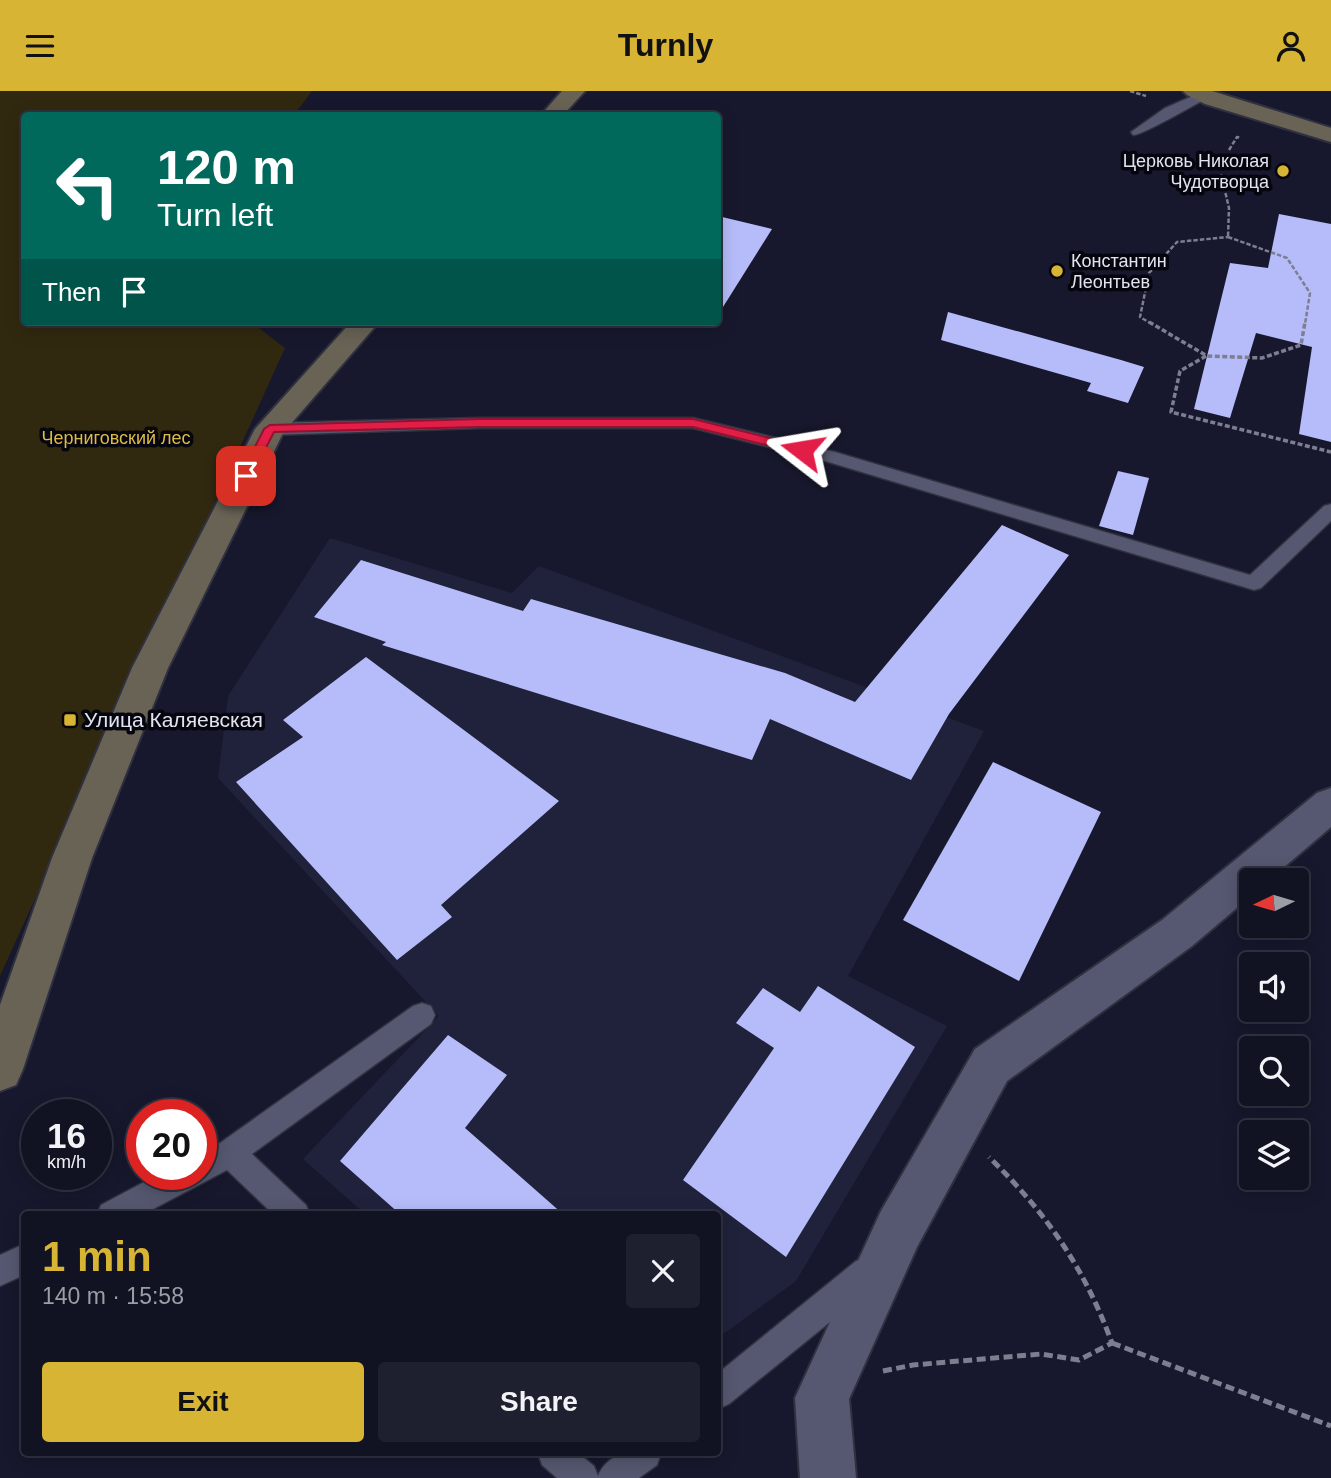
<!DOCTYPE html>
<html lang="en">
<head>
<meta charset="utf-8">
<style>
	:root { --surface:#111222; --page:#1e202f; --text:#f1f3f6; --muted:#9c9ea5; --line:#303240; --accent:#d8b434 }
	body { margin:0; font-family:Arial,sans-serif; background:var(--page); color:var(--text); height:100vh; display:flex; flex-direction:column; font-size:26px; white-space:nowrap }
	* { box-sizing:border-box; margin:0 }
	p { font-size:23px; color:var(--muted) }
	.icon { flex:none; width:38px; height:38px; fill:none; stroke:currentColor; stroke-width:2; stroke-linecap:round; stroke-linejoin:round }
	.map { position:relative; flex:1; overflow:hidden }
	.sheet { position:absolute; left:21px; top:1120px; width:700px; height:245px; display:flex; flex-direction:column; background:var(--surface); border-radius:7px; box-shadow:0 4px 18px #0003,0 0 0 2px var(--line) }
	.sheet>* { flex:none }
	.hud { position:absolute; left:21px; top:21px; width:700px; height:214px; border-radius:7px; box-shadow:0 4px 18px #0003,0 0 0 2px var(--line); background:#00695c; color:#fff; overflow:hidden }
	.needle { width:46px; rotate:265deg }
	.controls { position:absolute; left:1239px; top:777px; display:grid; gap:14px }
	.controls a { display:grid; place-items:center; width:70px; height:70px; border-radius:7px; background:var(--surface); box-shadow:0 4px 18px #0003,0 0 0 2px var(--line); font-size:35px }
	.speed { position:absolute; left:21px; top:1008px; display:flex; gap:14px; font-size:35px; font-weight:700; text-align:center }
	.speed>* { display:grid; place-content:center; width:91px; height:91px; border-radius:50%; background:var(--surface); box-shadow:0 4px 18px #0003,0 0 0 2px var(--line); line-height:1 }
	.speed small { font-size:18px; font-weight:400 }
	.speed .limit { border:10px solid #d22; background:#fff; color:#111 }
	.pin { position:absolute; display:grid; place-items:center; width:60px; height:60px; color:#fff; margin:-30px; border-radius:14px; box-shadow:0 4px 10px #0006 }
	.me { position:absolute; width:77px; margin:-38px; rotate:284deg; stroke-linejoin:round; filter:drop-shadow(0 0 5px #0008) }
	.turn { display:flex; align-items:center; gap:24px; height:147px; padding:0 21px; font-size:32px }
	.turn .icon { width:91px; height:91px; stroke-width:2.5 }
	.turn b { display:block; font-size:49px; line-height:60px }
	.then { display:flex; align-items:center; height:66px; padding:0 21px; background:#0003; gap:14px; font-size:26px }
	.round { display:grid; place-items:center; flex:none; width:74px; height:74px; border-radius:7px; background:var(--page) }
	.headline { display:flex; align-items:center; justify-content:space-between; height:119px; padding:0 21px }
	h1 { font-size:42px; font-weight:600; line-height:52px; color:var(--accent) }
	.action { display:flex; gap:14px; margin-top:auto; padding:14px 21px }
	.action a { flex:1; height:80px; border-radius:7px; background:var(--accent); color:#111; font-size:28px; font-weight:600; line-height:80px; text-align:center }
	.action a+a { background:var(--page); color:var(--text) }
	header { display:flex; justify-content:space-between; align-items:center; height:91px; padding:0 21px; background:var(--accent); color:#111; font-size:32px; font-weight:600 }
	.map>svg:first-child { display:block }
	.built { fill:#20223c }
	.green { fill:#31290f }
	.building { fill:#b5bcf9 }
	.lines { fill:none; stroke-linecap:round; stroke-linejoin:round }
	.lane-casing { stroke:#303140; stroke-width:3 }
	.street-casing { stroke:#303140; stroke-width:4 }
	.secondary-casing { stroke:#303140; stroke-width:4 }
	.path-far2 { stroke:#7d7e90; stroke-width:2.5; stroke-dasharray:4.5 2; stroke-linecap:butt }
	.path-far1 { stroke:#7d7e90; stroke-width:3.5; stroke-dasharray:5 2.5; stroke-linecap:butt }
	.path { stroke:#7d7e90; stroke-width:5; stroke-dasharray:9 4.5; stroke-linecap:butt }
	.lane { fill:#555870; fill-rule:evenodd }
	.street { fill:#555870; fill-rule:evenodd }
	.secondary { fill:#696356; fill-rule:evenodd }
	.route { fill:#e11d48; stroke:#92132f; stroke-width:2 }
	.poi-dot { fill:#d8b434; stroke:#05050d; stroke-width:2.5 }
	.labels { text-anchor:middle; stroke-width:7; stroke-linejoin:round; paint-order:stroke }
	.far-poi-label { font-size:18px; fill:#e1e3f1; stroke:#05050d; text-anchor:end }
	.far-park-label { font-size:18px; fill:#ddbb46; stroke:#05050d }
	.poi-label { font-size:21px; fill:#e1e3f1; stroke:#05050d; text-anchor:start }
</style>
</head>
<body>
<header><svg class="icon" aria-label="menu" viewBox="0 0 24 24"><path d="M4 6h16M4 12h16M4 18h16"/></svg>Turnly<svg class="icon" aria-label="person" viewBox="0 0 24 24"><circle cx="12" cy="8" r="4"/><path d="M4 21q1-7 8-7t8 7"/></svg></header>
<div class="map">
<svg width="1331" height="1387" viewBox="0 0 1331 1387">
	<rect width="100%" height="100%" fill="#17182d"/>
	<path class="built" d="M330 447 512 502 539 475 984 640 848 885 947 935 796 1190 718 1247V1124L365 1123 303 1068 439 925 218 687 228 605Z"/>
	<path class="green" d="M0 0H312L294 24H24V231H251L285 257 0 885Z"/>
	<g class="building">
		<path d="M1279 123 1331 133V351L1299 343 1312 256 1256 242 1230 327 1194 318 1230 172 1268 177Z"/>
		<path d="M718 125 772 138 718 224Z"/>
		<path d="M948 221 1121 269 1144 276 1128 312 1087 300 1091 292 941 249Z"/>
		<path d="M1118 380 1149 387 1133 444 1099 435Z"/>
		<path d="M1002 434 1069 464 949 623 911 689 770 628 752 669 382 554 386 551 314 526 361 469 523 520 531 508 785 582 855 611Z"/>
		<path d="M366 566 559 710 441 814 452 826 397 869 236 691 303 646 283 629Z"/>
		<path d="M993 671 1101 721 1019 890 903 829Z"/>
		<path d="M818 895 915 956 786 1166 683 1089 774 957 736 932 763 897 800 921Z"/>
		<path d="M448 944 507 984 465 1037 564 1124H401L340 1070Z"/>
	</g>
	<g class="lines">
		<defs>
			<g id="lane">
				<path d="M1204 0 1208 1V7C1195 13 1142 45 1133 44L1131 41 1165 17Z"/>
				<path d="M479 327H693L835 361 1250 484 1324 415 1331 413V430L1261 497 1254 499 825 370 693 337H479L270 344 261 338 270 332Z"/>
				<path d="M422 912 431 915 435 924 431 933 252 1063 306 1114 310 1124H274L227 1079 142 1124H97L101 1114 159 1083H201V1062L220 1052 413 915Z"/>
				<path d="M24 1153V1184L0 1195V1164Z"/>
				<path d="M867 1166 878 1170 882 1181 878 1192 729 1313 718 1318V1282L856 1170Z"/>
				<path d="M538 1362H578L594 1375 598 1385C609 1358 637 1360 661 1362L657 1374 639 1387H557L542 1374Z"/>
			</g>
			<path id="street" d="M1331 697V736L1269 789H1251V805L1192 855 1007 990 917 1156 849 1308 856 1387H800L795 1307 881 1120 975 958 1162 829 1317 702Z"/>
			<g id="secondary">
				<path d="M562 0H585L563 24H541Z"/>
				<path d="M1183 0H1212L1331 37V51L1205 13 1187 4Z"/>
				<path d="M351 231H379L283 342 168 577 92 767 23 978 16 994 0 1000V914L52 767 132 577 255 338Z"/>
			</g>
		</defs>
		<use href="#lane" class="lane-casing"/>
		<use href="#street" class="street-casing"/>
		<use href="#secondary" class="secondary-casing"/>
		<g class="path-far2">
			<path d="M1130 0 1146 5"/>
			<path d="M1229 59 1237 46 1241 47"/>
			<path d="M1221 83 1229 117 1228 146"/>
			<path d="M1228 146 1287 167 1310 202 1305 233"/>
			<path d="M1152 233 1140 226 1149 182 1177 151 1228 146"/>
		</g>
		<g class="path-far1">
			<path d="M1149 231 1207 265 1262 267 1301 254 1305 231"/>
			<path d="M1206 265 1180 280 1171 321 1331 361"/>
		</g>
		<g class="path">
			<path d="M1112 1252 1331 1335"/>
			<path d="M883 1280 913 1274 1041 1263 1079 1269 1112 1252C1084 1176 1047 1123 989 1066"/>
		</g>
		<use href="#lane" class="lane"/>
		<use href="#street" class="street"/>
		<use href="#secondary" class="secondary"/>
	</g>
	<path class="route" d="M479 328H693L802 355 808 359 802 363 693 336H479L274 341 250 388 246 390 240 385 264 338 270 334Z"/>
	<g class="poi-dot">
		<circle cx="1283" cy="80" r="7"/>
		<circle cx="1057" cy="180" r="7"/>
		<rect x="63" y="622" width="14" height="14" rx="3.5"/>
	</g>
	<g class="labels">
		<g class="far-poi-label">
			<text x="1269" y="76">Церковь Николая<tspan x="1269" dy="21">Чудотворца</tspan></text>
			<text x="1071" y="176" text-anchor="start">Константин<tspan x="1071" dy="21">Леонтьев</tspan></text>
		</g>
		<g class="far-park-label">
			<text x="116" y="353">Черниговский лес</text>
		</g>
		<g class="poi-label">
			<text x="84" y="636">Улица Каляевская</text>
		</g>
	</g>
</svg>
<div class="controls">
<a><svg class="needle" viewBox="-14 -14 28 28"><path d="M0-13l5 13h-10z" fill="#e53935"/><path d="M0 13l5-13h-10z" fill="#9c9ea5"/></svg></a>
<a><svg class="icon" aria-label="sound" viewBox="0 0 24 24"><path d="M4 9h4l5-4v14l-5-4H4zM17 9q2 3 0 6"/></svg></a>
<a><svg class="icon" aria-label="search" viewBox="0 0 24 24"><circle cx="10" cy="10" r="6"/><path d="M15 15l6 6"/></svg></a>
<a><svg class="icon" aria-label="layers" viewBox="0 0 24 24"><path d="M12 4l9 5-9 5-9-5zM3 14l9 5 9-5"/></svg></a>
</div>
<div class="speed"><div>16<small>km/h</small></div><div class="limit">20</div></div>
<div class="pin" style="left:246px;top:385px;background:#d93025"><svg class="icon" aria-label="arrive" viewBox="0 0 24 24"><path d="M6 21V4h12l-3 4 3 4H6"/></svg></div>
<svg class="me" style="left:802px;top:359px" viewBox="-20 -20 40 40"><path d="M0-17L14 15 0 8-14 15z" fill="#e11d48" stroke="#fff" stroke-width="4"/></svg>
<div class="hud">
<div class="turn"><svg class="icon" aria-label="left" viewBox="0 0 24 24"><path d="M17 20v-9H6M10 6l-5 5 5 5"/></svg><div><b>120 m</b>Turn left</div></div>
<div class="then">Then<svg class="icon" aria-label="arrive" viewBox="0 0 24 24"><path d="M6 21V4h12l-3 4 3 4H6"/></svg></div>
</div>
<section class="sheet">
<div class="headline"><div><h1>1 min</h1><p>140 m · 15:58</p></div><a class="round"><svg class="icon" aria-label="close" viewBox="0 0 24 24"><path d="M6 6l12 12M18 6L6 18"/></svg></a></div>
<div class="action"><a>Exit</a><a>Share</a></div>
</section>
</div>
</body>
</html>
